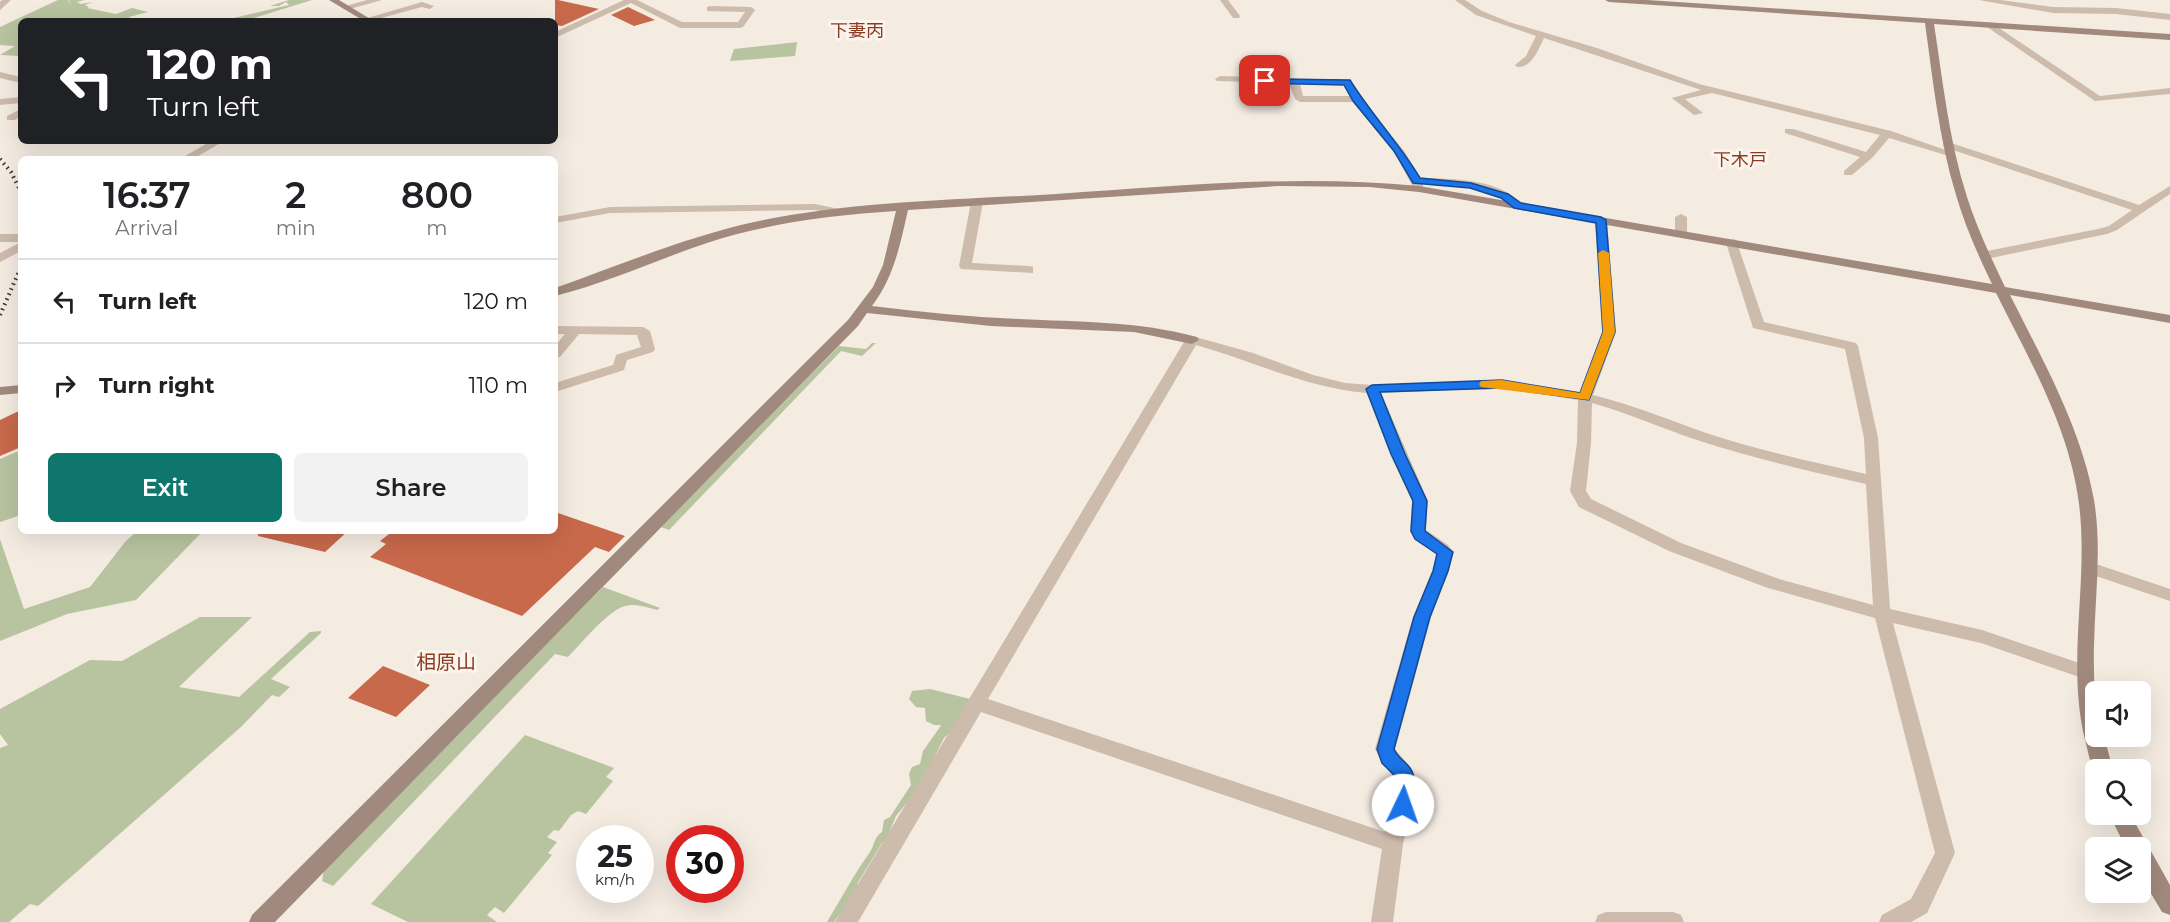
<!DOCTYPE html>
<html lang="en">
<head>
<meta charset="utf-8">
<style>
	:root { --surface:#fff; --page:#f2f2f2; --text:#202124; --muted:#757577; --line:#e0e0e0; --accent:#0f766e }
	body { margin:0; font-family:Montserrat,"Noto Sans JP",sans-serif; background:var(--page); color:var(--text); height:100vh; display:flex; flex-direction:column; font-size:22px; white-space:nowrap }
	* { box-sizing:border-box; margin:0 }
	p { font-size:20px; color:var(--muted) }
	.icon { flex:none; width:33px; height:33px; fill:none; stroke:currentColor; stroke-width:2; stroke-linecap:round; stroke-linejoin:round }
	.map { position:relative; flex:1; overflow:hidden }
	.details { position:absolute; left:18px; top:156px; width:540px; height:378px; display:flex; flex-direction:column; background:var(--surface); border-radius:9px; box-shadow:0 6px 24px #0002 }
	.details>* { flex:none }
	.hud { position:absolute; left:18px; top:18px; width:540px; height:126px; border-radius:9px; box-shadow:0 6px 24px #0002; background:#202124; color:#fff; overflow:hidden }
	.fabs { position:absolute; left:2085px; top:681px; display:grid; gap:12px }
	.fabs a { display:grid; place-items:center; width:66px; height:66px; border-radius:9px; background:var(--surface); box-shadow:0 6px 24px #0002; font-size:30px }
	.speed { position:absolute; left:576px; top:825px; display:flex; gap:12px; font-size:30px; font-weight:700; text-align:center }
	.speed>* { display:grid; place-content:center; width:78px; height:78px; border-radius:50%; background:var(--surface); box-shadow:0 6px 24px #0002; line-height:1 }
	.speed small { font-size:15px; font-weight:400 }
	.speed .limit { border:9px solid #d22; background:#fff; color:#111 }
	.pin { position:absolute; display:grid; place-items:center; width:51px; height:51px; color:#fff; margin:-26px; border-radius:12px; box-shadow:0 3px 9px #0006 }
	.me { position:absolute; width:66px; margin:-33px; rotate:3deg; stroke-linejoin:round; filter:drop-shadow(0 0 4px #0008) }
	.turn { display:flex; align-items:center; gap:21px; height:126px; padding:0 30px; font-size:27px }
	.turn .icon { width:78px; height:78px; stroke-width:2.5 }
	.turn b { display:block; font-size:42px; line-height:51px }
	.eta { display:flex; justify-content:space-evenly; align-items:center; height:102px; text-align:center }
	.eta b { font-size:36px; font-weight:600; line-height:42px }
	.primary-button { display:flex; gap:12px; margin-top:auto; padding:12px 30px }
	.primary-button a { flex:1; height:69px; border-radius:9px; background:var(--accent); color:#fff; font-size:24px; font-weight:600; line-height:69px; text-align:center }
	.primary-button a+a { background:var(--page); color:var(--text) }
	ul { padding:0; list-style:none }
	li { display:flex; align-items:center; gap:18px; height:84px; padding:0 30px; border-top:2px solid var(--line) }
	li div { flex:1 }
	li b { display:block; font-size:22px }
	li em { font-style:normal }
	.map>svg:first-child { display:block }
	.green { fill:#b8c4a0 }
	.building { fill:#c8694b }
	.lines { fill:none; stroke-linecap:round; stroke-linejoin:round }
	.street { fill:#cdbbac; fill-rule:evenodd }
	.secondary { fill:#a18a7d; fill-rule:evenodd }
	.rail { stroke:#3b302b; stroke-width:4; stroke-dasharray:1.5 4; stroke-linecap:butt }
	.route { fill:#1a73e8; stroke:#114b97; stroke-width:1.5 }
	.slow { fill:#f59e0b }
	.labels { text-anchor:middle; stroke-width:6; stroke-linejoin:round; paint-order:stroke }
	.far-quarter-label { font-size:18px; fill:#8c3b22; stroke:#fbf5ee }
	.neighbourhood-label { font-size:20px; fill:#8c3b22; stroke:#fbf5ee }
</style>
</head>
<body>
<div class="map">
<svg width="2170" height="922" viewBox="0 0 2170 922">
	<rect width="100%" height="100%" fill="#f4ebe1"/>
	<g class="green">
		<path d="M58 0H68L71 5 69 0H84L77 2 81 4 93 2 85 5 89 7 87 8 116 14 132 8 148 12 129 17 135 21H21V56L0 55 15 46 0 45V27Z"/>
		<path d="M289 0H312L244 21H221L289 5 286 2 279 6H270Z"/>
		<path d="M797 42 795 56 730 61 734 49Z"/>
		<path d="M872 343H876L862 356 841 351 669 530 661 527 839 346 866 349Z"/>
		<path d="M21 450V515L0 522V459Z"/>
		<path d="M137 531H203L136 600 67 614 0 641V539L24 609 90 587 125 542Z"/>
		<path d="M603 587 660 608 657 610C646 607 636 603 625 606 607 611 581 644 568 657L555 654 333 886 322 881 324 870Z"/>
		<path d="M200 617H252L179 687 239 697 310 632 321 631V633L271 679 290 687 279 697 272 695 242 726 38 906 30 904 9 922H0V748L8 745 0 734V709L90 660 122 661Z"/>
		<path d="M930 689 970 699 957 725 944 738 918 789 896 816 886 840 882 843 857 884 859 889C852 902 842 910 834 922H827C841 899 854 874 870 852 875 844 874 837 882 832L884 820 890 817 911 785 909 774 912 767 920 764 923 751 940 727 941 725H934L926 721 925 708 916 707 909 699 912 691Z"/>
		<path d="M525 735 614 768 606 777 613 781 586 814 578 811 571 815 559 831 554 830 547 837 557 842 548 853 552 855 504 913 495 907 487 915 497 922H408L371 904Z"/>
	</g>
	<g class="building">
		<path d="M555 0H558L599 9 562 26 555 25Z"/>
		<path d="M628 7 655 20 634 26 611 15Z"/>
		<path d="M21 410V447L0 456V420Z"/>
		<path d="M555 512 625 536 609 552 595 547 522 616 370 557 386 544 380 541 393 531H555Z"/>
		<path d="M258 531H348L325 552 258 536Z"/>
		<path d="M383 666 430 685 396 717 348 698Z"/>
	</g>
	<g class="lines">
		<g class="street">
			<path d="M2 0H11L0 10V2Z"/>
			<path d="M367 0H382L346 10 342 7Z"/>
			<path d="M624 0H637L682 22H738L745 12 707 11V7L710 6 751 7 755 10 743 27 740 28H680L631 3 555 38V32Z"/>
			<path d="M1220 0H1228L1240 16 1239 18H1233Z"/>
			<path d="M1455 0H1465L1482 11 1509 22 1597 48 1699 84 1891 131 1954 153 1949 156 1889 138 1872 158 1852 175H1844V171L1860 157 1785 133V129H1793L1866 152 1880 135 1712 93 1685 99 1703 113 1694 115 1672 98 1701 90 1544 38C1538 50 1532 68 1517 67L1515 65 1526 56 1536 36 1476 15Z"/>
			<path d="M1979 0H2000L2053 7 2116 8 2170 14V20L2116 14 2053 13Z"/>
			<path d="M422 2 434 6 430 9 422 7 370 21 364 19Z"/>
			<path d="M1990 22 2100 96 2170 88V94L2095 101 1987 27 1986 25Z"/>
			<path d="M0 72 21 77V83L0 78Z"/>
			<path d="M1220 76 1350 80 1362 101 1405 152 1420 178C1454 179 1500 178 1524 206L1522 208C1511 210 1503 198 1493 194 1472 185 1446 185 1423 184V191H1415L1396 155 1353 102H1300L1295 99 1289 83 1217 81 1215 79ZM1300 84 1344 85 1350 96H1303Z"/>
			<path d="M21 97V103L0 105V99Z"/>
			<path d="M21 109V116L15 120H7V116Z"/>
			<path d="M211 141H224L193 159H180Z"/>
			<path d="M1948 142 2139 205 2170 186V194L2117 230 2107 234 1986 259 1980 255 1982 252 2098 229 2109 226 2132 210 1944 147 1943 145Z"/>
			<path d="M977 199 983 202 972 263 1029 266 1033 267V273L961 269 959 266 971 202Z"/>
			<path d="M815 204 839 209 841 211 835 214 815 210 610 213 555 223V217L610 207Z"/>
			<path d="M1681 214 1687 217V234L1681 238 1675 234V217Z"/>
			<path d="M1601 217 1607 220 1616 332 1593 395C1633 405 1667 419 1706 433 1758 450 1812 462 1866 474L1864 438 1845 349 1753 328 1726 243 1732 239 1736 240 1764 322 1856 343 1858 346 1878 438 1890 609 1982 630 2091 667 2094 672 2091 677 2085 679 1981 643 1893 623 1955 853 1927 913 1911 922H1879L1882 915 1911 899 1935 853 1875 618 1768 588 1669 551 1579 507 1570 491 1577 443 1578 400 1502 388 1381 393 1428 501 1426 530 1448 545 1453 552 1449 571 1431 617 1395 749 1411 768 1416 784 1403 844 1393 922H1371L1382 849 981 712 858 922H835L1187 337 1192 336 1253 353 1313 375 1345 383 1372 385 1502 380 1580 392 1602 332 1595 220ZM1196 345C1252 361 1308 388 1367 393L1412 501 1410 531 1418 541 1437 553 1433 571 1413 617 1375 749C1381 761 1394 774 1396 784L1385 832 988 699ZM1592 403C1628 413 1661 428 1697 440 1752 458 1809 471 1866 484L1873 605 1779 579 1681 543 1591 499 1586 491 1591 443Z"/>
			<rect x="0" y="234" width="21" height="8"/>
			<path d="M21 242V251L0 262V253Z"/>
			<path d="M555 326 643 327 650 331 655 349 653 352 627 360 624 370 555 392V383L613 365 616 355 641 347 637 335 579 334 560 357 555 358V346L565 334H555Z"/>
			<path d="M2090 562 2170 589V601L2084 572 2082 568 2084 564Z"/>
			<path d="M1606 912H1673L1681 915 1684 922H1595L1598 915Z"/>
		</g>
		<g class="secondary">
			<path d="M329 0H339L372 20 364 21Z"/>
			<path d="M1605 0H1647L2170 34V40L1934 24C1943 82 1949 141 1967 197 1977 228 1991 258 2005 287L2170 315V323L2010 295C2043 361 2081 427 2094 500 2102 548 2095 597 2094 646 2093 676 2096 706 2096 736H2104L2113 770H2096V775C2090 764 2088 751 2085 740 2066 661 2089 583 2079 504 2070 429 2029 359 1996 293L1419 192 1369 187 1279 186 908 210C900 245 894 277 872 306 921 312 970 317 1019 319 1079 322 1138 321 1197 337L1199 340 1192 344 1134 332 991 326 867 313 858 326 275 922H249L252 915 848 320 873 287 883 265 896 211C832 215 768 223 707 243 656 260 607 283 555 296V288C620 265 686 237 754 222 853 201 955 200 1056 194 1177 186 1298 174 1419 186L1992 284C1978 255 1965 226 1956 195 1939 139 1933 81 1925 23L1609 2Z"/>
			<path d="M21 385V393L0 395V387Z"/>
			<path d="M2109 814H2130L2170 885V915L2162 912 2140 875V848H2126Z"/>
		</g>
		<g class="rail">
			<path d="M0 159 11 172 21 192"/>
			<path d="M0 315 21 267"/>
		</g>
	</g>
	<path class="route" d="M1262 79 1350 80C1371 114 1399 143 1420 178L1471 183 1508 194 1521 203 1601 217 1606 220 1615 332 1589 400 1502 388 1380 392 1405 454 1427 501 1425 531 1453 552 1448 571 1430 617 1394 749C1397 757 1405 761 1410 768 1418 779 1415 799 1409 811L1403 813 1397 811 1394 805 1396 777 1382 763 1377 749 1414 617 1433 571 1437 554 1415 539 1411 531 1413 501 1391 454 1366 389 1372 385 1502 380 1580 393 1603 332 1596 223 1514 208 1501 198 1470 188 1413 183 1394 151 1353 101 1344 85 1265 83 1262 82Z"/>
	<path class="slow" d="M1603 250 1609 253 1615 332 1589 400 1481 387 1479 384 1481 381 1502 380 1580 393 1603 332 1598 253Z"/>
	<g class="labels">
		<g class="far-quarter-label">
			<text x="857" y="37">下妻丙</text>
			<text x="1740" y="166">下木戸</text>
		</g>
		<g class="neighbourhood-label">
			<text x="446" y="669">相原山</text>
		</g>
	</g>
</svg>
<div class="fabs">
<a><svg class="icon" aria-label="sound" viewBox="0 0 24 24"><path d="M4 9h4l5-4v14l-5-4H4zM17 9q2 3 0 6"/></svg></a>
<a><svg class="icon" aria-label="search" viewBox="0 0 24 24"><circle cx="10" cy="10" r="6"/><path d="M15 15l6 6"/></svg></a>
<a><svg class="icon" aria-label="layers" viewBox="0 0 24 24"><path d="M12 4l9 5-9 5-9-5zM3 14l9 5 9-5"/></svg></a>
</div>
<div class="speed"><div>25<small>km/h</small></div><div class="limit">30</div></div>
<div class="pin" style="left:1265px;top:81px;background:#d93025"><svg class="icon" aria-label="arrive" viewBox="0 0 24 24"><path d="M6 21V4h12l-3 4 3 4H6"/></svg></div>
<svg class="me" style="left:1403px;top:805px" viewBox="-20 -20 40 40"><circle r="19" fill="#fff"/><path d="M0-13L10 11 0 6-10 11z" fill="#1a73e8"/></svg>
<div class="hud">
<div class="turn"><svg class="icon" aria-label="left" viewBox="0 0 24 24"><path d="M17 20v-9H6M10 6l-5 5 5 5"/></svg><div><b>120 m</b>Turn left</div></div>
</div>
<section class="details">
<div class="eta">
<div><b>16:37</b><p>Arrival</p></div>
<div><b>2</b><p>min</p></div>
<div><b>800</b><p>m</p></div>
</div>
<ul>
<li><svg class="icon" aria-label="left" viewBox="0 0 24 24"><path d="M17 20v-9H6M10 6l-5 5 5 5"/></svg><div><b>Turn left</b></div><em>120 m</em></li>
<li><svg class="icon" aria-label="right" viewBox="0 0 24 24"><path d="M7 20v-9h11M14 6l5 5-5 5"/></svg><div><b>Turn right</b></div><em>110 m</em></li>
</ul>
<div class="primary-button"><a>Exit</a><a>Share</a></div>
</section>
</div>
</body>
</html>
